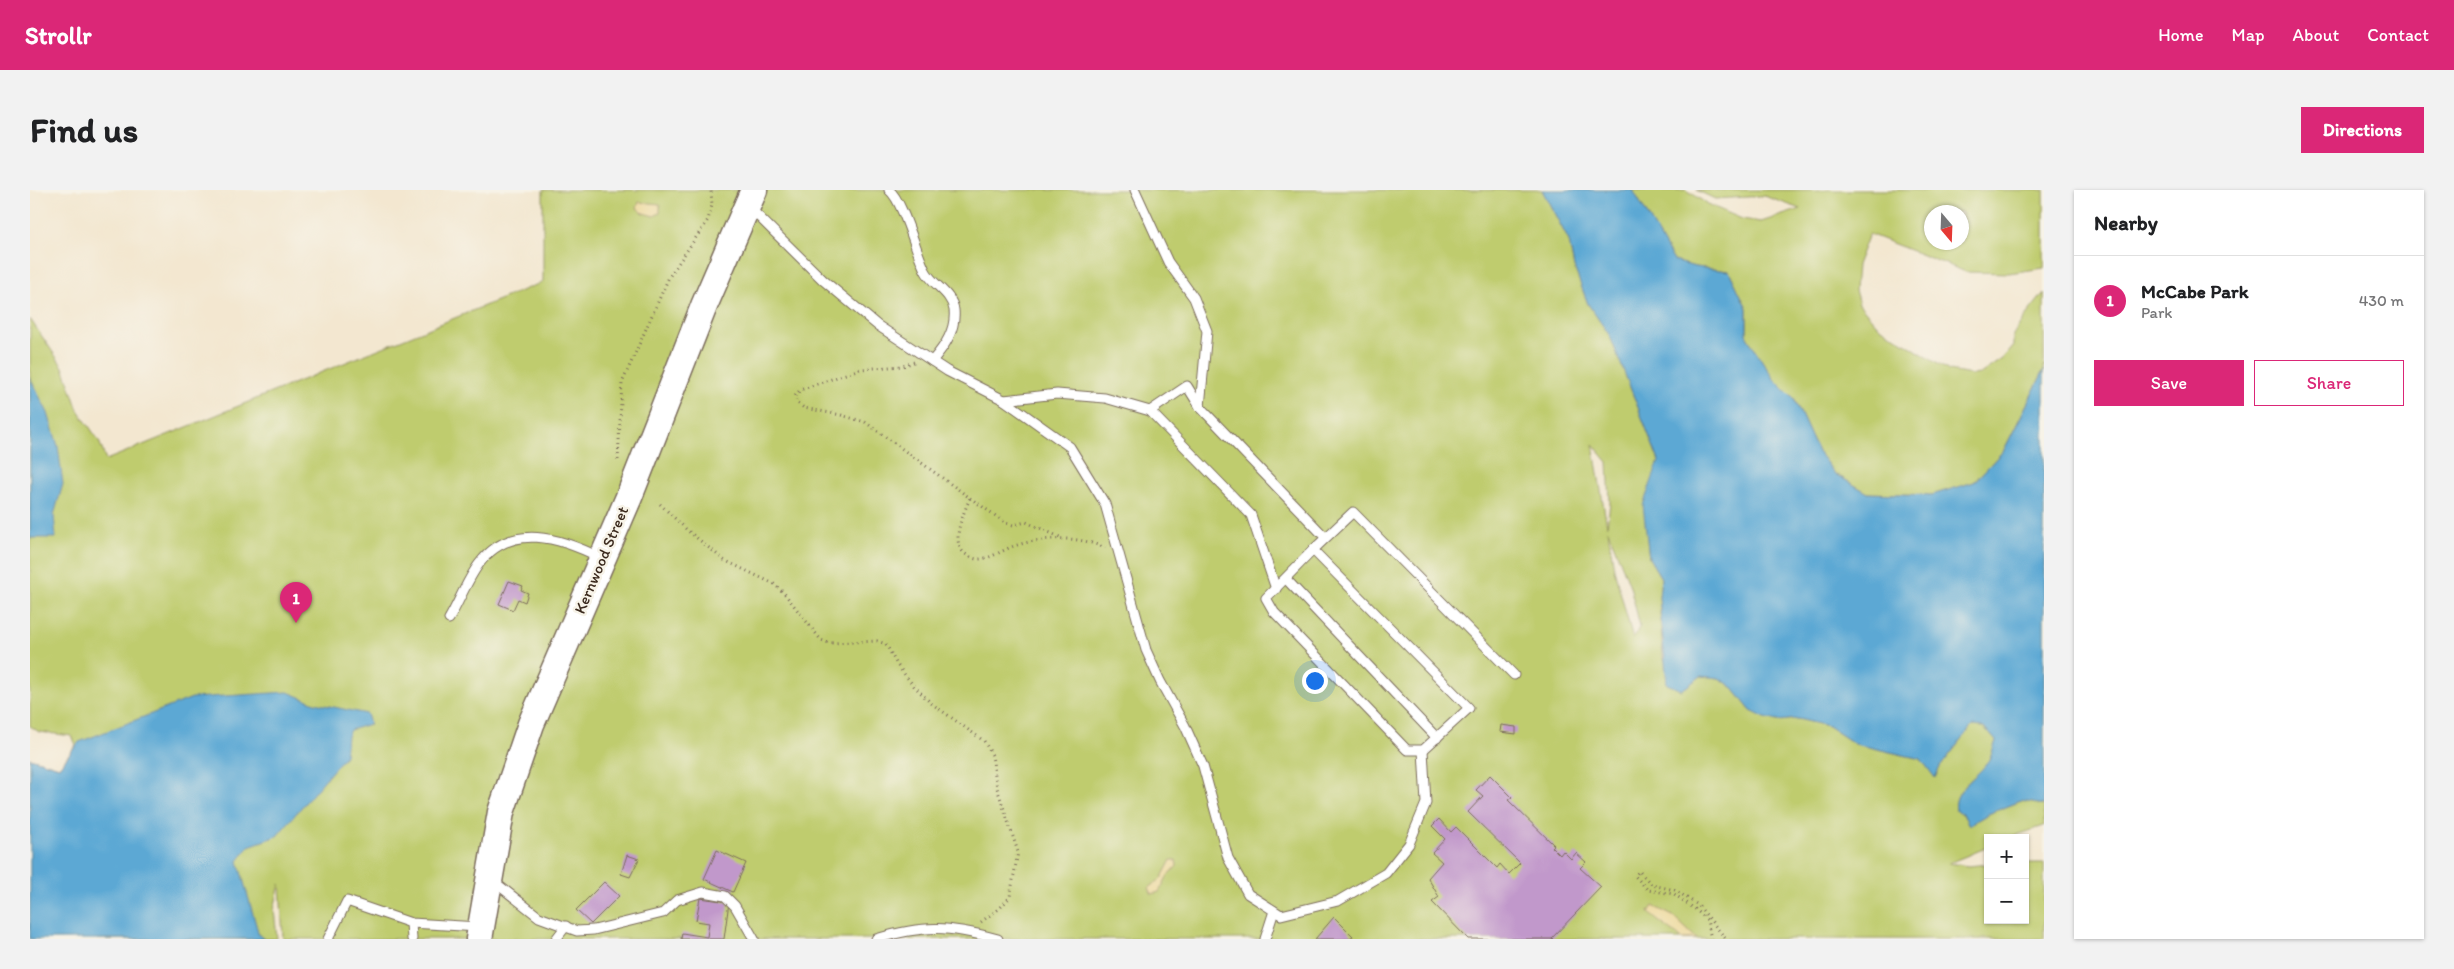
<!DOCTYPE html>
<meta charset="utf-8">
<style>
:root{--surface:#fff;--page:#f2f2f2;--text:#202124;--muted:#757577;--line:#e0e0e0;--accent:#db2777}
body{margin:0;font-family:Itim,sans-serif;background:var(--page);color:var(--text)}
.controls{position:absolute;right:15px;bottom:15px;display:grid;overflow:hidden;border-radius:0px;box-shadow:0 1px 4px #0004}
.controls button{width:45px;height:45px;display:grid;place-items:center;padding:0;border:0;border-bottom:1px solid var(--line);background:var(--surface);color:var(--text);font:25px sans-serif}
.compass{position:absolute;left:1894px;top:15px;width:45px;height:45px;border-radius:50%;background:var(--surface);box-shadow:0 1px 4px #0004;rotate:161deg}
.you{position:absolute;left:1284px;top:490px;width:18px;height:18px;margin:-12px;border:4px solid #fff;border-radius:50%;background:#1a73e8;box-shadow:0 0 0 8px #1a73e833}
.badge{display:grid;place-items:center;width:32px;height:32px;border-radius:50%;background:var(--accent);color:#fff;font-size:16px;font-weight:700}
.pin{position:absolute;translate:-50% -41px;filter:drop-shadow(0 1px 2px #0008)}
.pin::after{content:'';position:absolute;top:26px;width:18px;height:15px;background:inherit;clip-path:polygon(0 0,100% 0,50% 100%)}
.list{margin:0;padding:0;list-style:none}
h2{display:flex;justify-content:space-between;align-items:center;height:65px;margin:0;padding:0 20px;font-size:21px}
h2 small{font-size:16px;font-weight:400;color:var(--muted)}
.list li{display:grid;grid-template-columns:32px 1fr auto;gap:15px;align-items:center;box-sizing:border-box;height:90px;padding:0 20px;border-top:1px solid var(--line)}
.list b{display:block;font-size:19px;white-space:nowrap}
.list p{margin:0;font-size:16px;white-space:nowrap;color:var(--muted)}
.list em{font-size:16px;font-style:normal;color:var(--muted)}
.actions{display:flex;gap:10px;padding:15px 20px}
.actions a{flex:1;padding:11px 0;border:1px solid var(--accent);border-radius:0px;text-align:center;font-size:18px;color:var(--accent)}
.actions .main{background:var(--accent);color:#fff}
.map{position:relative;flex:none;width:2014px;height:749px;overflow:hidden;border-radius:0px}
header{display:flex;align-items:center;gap:30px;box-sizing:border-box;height:70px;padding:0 25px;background:var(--accent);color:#fff}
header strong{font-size:24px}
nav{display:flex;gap:28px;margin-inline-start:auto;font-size:18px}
.intro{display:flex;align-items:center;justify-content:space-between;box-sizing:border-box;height:120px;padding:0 30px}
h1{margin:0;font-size:35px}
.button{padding:12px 22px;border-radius:0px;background:var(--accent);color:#fff;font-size:18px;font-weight:700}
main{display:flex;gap:30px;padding:0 30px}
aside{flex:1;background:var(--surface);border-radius:0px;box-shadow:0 1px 4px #0004}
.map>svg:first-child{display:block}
.green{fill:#bfcc6e;stroke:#7d7b46;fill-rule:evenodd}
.sand{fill:#eeda9e;stroke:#94825e}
.water{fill:#5ba8d4;stroke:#4b6979}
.building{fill:#c198cb}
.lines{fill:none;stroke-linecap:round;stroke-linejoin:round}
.service-casing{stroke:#7b6c5c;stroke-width:11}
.secondary-casing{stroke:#7b6c5c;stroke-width:29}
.path{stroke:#7b6c5c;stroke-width:3;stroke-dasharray:1 4;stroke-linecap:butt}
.service{stroke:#fff;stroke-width:9}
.secondary{stroke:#fff;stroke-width:26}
.labels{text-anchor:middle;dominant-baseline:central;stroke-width:5;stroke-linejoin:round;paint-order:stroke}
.street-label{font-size:16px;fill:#3b2a1e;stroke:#f7f3e8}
</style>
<header>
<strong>Strollr</strong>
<nav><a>Home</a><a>Map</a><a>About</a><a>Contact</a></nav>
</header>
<div class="intro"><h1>Find us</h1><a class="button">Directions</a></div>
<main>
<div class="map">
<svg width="2014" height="749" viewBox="0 0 2014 749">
<rect width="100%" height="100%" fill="#f7f3e8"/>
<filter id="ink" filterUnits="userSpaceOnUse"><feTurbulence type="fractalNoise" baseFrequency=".02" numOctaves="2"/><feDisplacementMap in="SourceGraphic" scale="10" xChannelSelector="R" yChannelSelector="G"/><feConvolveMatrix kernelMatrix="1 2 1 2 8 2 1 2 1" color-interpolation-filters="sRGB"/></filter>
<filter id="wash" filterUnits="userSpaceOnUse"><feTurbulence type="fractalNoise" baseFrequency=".0096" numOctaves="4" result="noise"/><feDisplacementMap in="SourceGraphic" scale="20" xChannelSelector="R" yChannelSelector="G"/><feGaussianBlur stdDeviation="1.12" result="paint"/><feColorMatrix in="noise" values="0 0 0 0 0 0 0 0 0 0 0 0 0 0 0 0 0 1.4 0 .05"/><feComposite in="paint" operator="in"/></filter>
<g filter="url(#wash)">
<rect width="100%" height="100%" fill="#f3e7d0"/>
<!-- green -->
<g class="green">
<path d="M 513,0 L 1512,0 L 1539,51 L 1544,77 L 1558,114 L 1580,146 L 1629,271 L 1624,289 L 1617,348 L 1619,368 L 1631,388 L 1629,407 L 1633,468 L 1652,500 L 1671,486 L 1689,488 L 1701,496 L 1721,521 L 1748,531 L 1768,529 L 1798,536 L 1825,554 L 1891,569 L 1905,587 L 1910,577 L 1942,536 L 1954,537 L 1966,551 C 1964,558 1961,567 1957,573 C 1947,588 1922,599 1926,620 L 1934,626 L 1939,635 L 1958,624 L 1991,611 L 2014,615 L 2014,636 L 1978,648 L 1958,648 L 1958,657 L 1919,673 L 1938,676 L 1958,674 L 1958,730 L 1995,730 L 1995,673 L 2014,673 L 2014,749 L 253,749 L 250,694 L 244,719 L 247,749 L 68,749 L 0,568 L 29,577 L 46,555 L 42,546 L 9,542 L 0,536 L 0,129 L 33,177 L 48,220 L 69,251 L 76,270 L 513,92 ZM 1563,254 L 1578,272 L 1580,313 L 1577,336 ZM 1578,340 L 1600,396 L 1610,436 L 1603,449 L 1584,379 Z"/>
<path d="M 1603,0 L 1657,0 L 1677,14 L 1712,29 L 1731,32 L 1771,19 L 1734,6 L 1685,9 L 1666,0 L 2014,0 L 2014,78 L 1979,83 L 1936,82 L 1839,44 L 1827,75 L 1825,100 L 1829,114 L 1847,135 L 1919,181 L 1942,185 L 1950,184 L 1972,169 L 1983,156 L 1983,145 L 1993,129 L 2014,103 L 2014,180 L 1974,260 L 1944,292 L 1902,305 L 1838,303 L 1805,284 L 1788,262 L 1764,209 L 1743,188 L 1717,147 L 1717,118 L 1699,81 L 1665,77 L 1644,71 ZM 1902,22 L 1932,22 L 1932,52 L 1902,52 Z"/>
</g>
<!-- sand -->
<g class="sand">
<path d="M 609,12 L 630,14 L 630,23 L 624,26 L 613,23 L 607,18 Z"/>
<path d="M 1141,670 L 1146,670 L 1147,676 L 1137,687 L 1129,702 L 1122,704 L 1119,698 L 1131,689 Z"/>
<path d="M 1623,716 L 1643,726 L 1667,749 L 1652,749 C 1645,742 1622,728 1619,722 Z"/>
</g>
<!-- water -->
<g class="water">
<path d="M 1512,0 L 1603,0 L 1644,71 L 1665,77 L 1699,81 L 1717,118 L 1717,147 L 1743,188 L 1764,209 L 1788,262 L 1805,284 L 1838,303 L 1902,305 L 1944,292 L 1974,260 L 2014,180 L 2014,615 L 1991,611 L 1958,624 L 1939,635 L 1934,626 L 1926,620 C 1922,599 1947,588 1957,573 C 1961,567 1963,558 1966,551 L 1954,537 L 1942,536 L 1910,577 L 1905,588 L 1891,569 L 1825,554 L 1798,536 L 1768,529 L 1748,531 L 1735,528 L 1721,521 L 1701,496 L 1689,488 L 1671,486 L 1652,500 L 1637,494 L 1629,407 L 1631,388 L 1619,368 L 1613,315 L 1629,271 L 1580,146 L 1558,114 L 1544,77 L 1539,51 Z"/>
<path d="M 0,188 L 18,223 L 28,256 L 33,294 L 24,325 L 26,348 L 0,348 Z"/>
<path d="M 258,502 L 285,513 L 337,524 L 340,534 L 320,540 L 317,546 L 315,566 L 247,646 L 219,656 L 208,671 L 229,745 L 234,749 L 0,749 L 0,568 L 29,577 L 49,552 L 162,508 Z"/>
</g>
<g id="blocks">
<!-- building -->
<g class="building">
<path d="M 479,391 L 493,396 L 491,400 L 498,403 L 495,412 L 488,409 L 483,420 L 469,414 Z"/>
<path d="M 1471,535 L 1486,537 L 1486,544 L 1470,542 Z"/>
<path d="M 1460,585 L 1482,607 L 1478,610 L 1524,655 L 1522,657 L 1530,665 L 1533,661 L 1541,669 L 1546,663 L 1556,672 L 1550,678 L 1571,697 L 1522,748 L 1523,749 L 1438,749 L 1402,712 L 1409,707 L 1398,688 L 1412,672 L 1402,663 L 1415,649 L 1402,636 L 1409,629 L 1421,642 L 1426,637 L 1467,678 L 1470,674 L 1479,684 L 1490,673 L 1438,622 L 1453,606 L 1446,600 Z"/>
<path d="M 687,660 L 716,673 L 703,702 L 674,689 Z"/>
<path d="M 597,665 L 609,669 L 600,687 L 591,684 Z"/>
<path d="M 574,692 L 589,706 L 561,734 L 546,720 Z"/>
<path d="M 670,708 L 699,712 L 694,749 L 651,749 L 652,743 L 677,747 L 679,733 L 666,731 Z"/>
<path d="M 1304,727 L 1323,746 L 1321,749 L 1285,749 Z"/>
</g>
</g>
</g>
<g filter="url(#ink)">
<use href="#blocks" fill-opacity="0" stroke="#7b6c5c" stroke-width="1"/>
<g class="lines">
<defs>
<g id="service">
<path d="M 859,0 C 873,11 886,62 895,80 C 902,95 922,103 924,120 C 926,140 915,156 902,171"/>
<path d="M 1105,0 L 1138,72 L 1164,108 L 1177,141 L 1170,217"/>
<path d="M 719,17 L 793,90 L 847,135 L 917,181 L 974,210 L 1040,257 L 1075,314 L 1116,460 L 1130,491 L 1155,536 L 1173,576 L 1198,668 L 1218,704 L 1251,725 L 1308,711 L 1356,683 L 1379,654 L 1396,613 L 1393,560"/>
<path d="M 974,210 L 1027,204 L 1075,208 L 1120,221 L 1221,325 L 1246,399"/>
<path d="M 1120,221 L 1157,196 L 1170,217 L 1295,347"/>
<path d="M 1283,360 L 1439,518 L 1393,560 L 1377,560 L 1244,422 L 1236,408 Z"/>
<path d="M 1283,360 L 1323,322 L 1484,485"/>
<path d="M 1256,389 L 1407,548"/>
<path d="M 419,429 C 429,412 437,390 449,374 C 481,331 531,348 571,368"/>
<path d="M 462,690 L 509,727 L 547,741 L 564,740 L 633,723 L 647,710 L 673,702 L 695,706 L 705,716 L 724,749"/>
<path d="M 381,733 L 382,749"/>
<path d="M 298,749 L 317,711 L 381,733 L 449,737"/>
<path d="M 526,749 L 536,736"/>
<path d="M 846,749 C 896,734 918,736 968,749"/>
<path d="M 1235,749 L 1244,721"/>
</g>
<path id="secondary" d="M 449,749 L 471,622 L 501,534 L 599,307 L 674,116 L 724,0"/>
</defs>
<!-- service casing -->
<use href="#service" class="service-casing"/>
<!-- secondary casing -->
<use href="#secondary" class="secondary-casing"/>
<!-- path -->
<g class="path">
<path d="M 884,172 L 873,176 L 830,179 L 770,200 L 765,206 L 766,212 L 774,218 L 811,225 L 835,232 L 940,308 C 934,323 918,354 937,365 C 941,367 944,369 948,369 C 961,369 972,360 984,356 C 1013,347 1047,345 1075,358"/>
<path d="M 588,270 L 592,193 L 639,87 L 678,30 L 682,15 L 681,0"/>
<path d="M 940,308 L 976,333 L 983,335 L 996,332 L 1032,348"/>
<path d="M 630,314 L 657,340 L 694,370 L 744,394 L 754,403 L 791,450 L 799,453 L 847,451 L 856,454 L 867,475 L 884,496 L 901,513 L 954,551 L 962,565 L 967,598 L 988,662 L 980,707 L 970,718 L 951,732"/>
<path d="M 1681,749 L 1677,730 L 1665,719 L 1644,704 L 1618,700 L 1605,686 L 1609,681 L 1622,695 L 1645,700 L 1668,715 L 1696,749"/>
</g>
<!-- service -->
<use href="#service" class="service"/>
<!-- secondary -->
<use href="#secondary" class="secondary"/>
</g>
</g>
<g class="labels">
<!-- street labels -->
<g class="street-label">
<text transform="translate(571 370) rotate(-67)">Kernwood Street</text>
</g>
</g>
</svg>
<div class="controls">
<button>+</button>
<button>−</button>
</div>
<svg class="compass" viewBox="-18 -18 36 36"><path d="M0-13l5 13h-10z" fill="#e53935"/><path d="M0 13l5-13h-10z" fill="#757577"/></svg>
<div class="you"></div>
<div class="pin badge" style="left:266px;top:433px">1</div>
</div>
<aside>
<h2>Nearby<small></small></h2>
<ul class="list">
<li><span class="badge">1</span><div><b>McCabe Park</b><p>Park</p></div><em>430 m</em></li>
</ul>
<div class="actions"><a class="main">Save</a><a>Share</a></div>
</aside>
</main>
